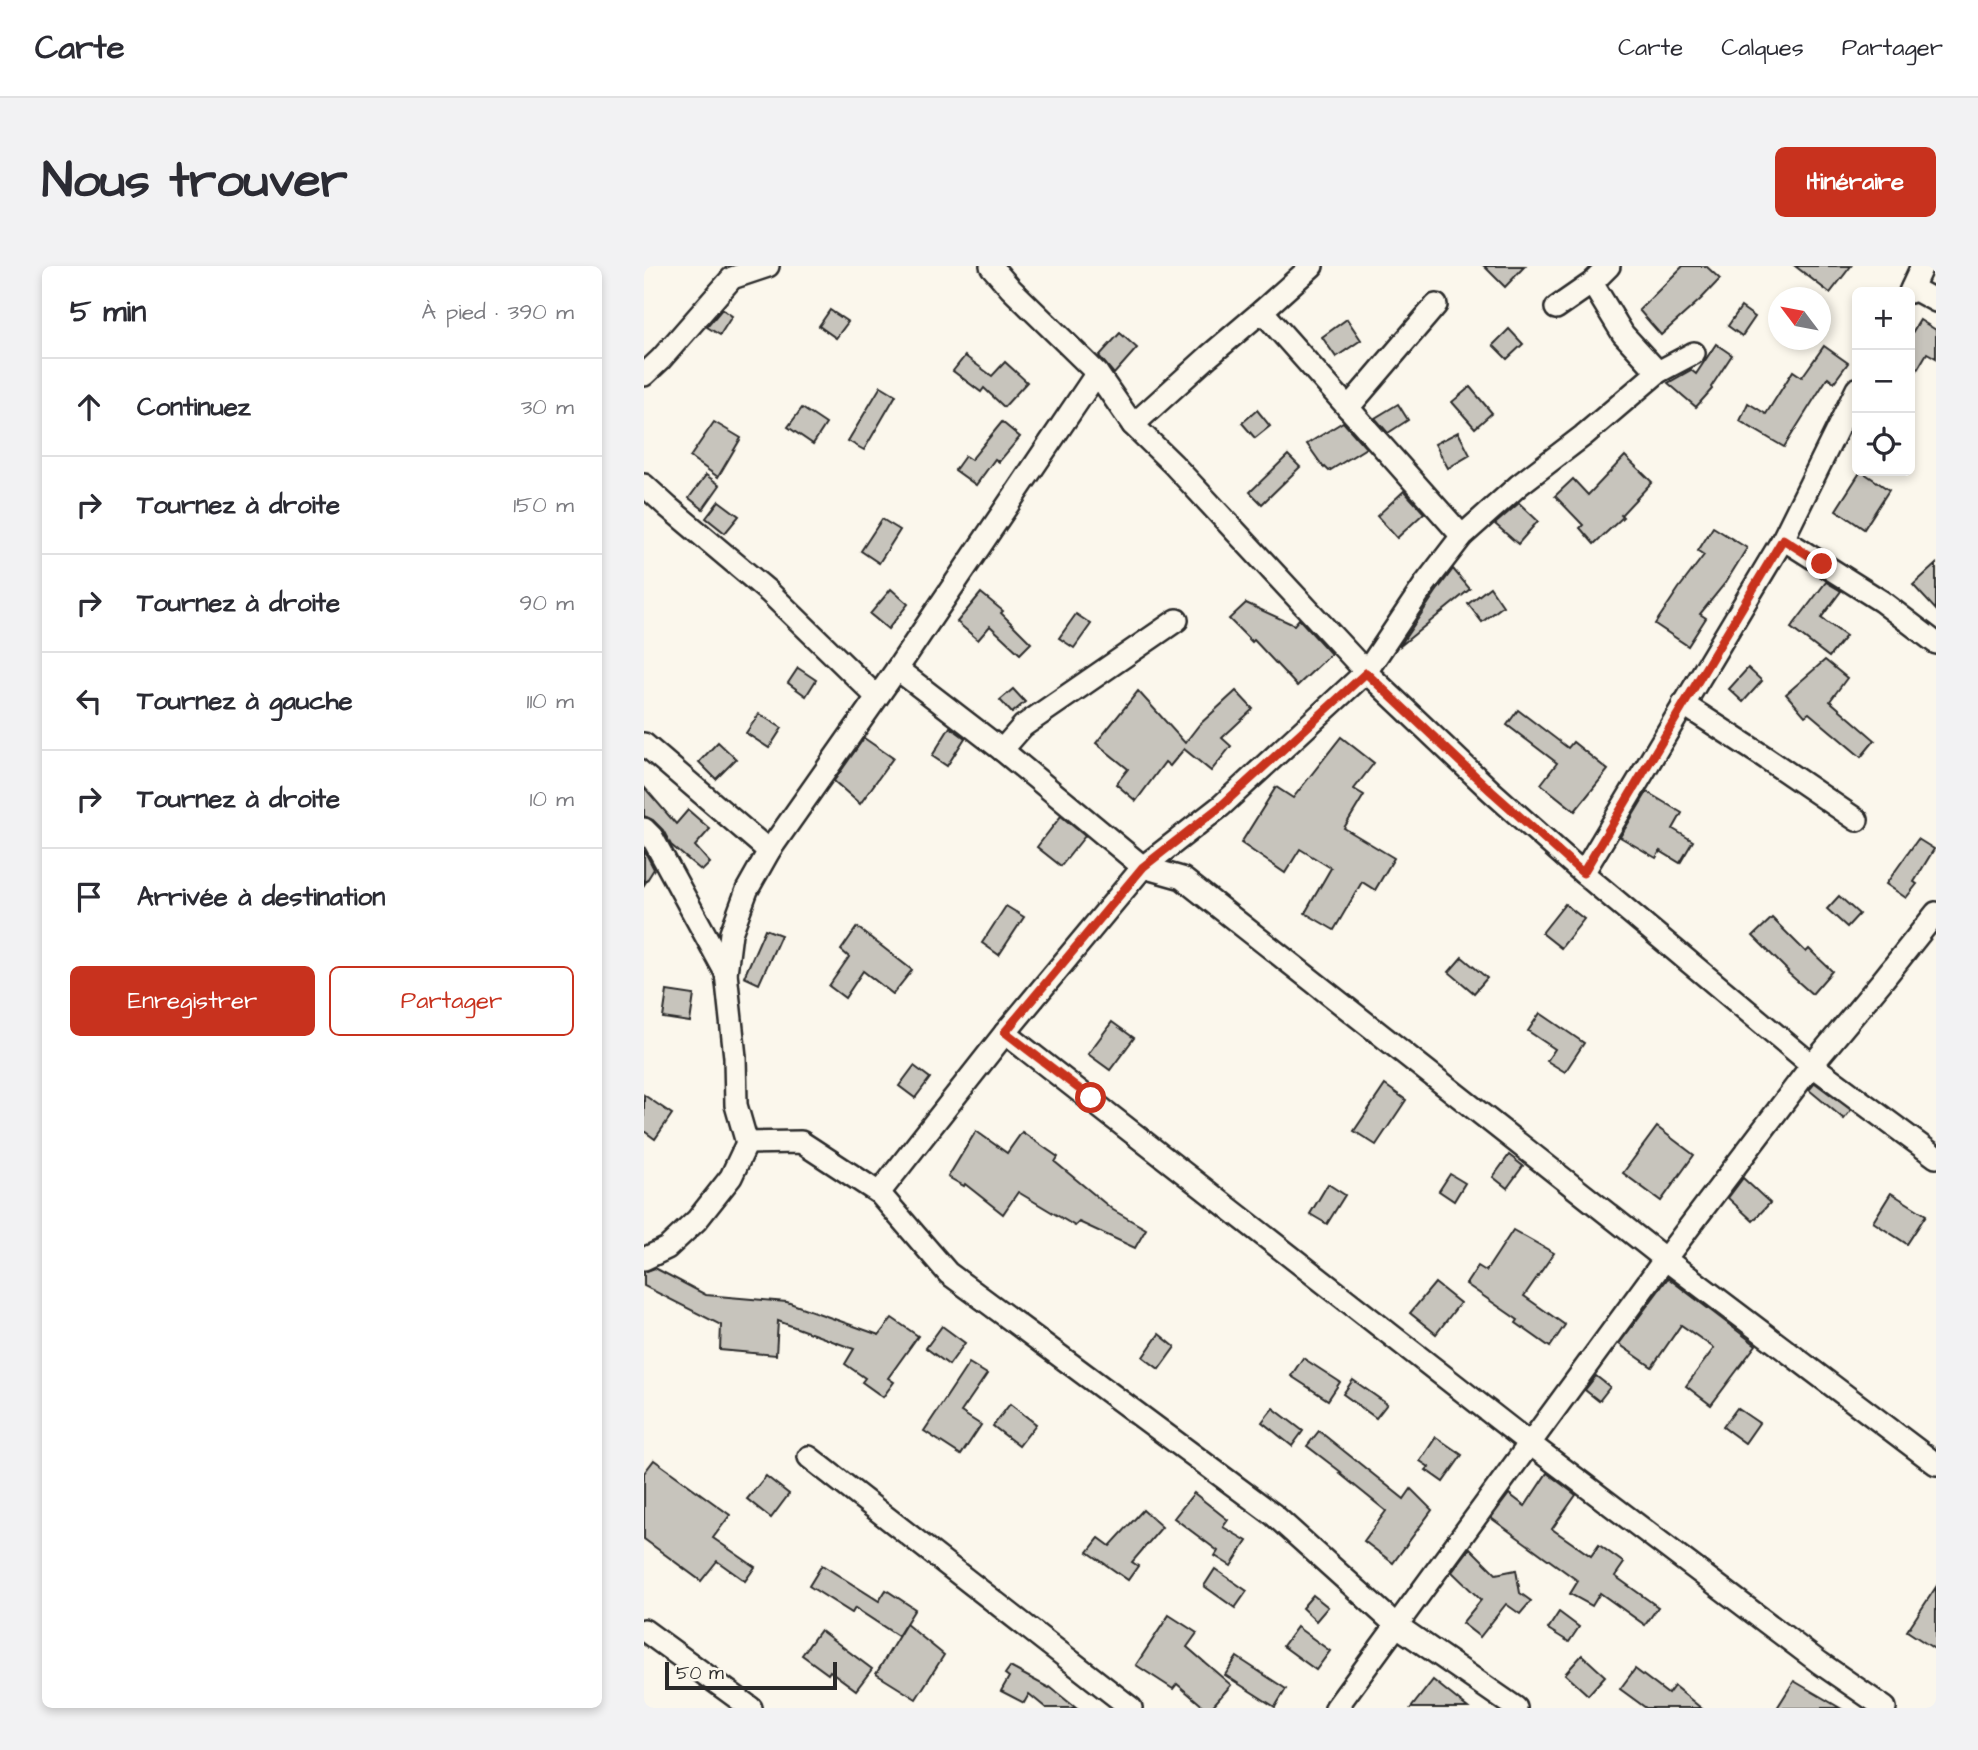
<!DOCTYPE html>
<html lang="fr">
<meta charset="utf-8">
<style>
:root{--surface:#fff;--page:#f2f2f3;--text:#2b2b33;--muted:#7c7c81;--line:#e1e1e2;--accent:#c8321e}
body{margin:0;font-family:"Architects Daughter",sans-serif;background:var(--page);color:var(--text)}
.controls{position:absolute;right:21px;top:21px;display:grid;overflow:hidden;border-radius:10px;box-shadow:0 4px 10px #0003}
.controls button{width:63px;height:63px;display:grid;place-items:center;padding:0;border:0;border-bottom:2px solid var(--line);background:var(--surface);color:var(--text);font:35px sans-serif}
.compass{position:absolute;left:1124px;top:21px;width:63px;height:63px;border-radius:50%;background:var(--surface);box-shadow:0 4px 10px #0003;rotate:302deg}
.scale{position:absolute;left:21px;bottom:18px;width:172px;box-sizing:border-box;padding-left:7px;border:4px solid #2b2b2b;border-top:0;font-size:19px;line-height:24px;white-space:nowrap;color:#2b2b2b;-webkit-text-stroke:5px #fbf7ec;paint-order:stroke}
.stop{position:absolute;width:21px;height:21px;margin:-16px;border:5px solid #c8321e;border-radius:50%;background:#fff}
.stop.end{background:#c8321e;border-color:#fff;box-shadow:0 2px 7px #0008}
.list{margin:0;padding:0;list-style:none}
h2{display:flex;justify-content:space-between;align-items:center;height:91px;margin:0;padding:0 28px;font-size:30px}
h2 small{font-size:23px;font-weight:400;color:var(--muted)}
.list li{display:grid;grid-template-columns:46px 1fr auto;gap:21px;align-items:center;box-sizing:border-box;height:98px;padding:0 28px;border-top:2px solid var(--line)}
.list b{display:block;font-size:26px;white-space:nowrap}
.list em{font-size:23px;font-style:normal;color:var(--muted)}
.actions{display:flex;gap:14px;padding:21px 28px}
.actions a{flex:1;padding:16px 0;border:2px solid var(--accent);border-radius:10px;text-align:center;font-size:24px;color:var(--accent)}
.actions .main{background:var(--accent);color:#fff}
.icon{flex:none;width:38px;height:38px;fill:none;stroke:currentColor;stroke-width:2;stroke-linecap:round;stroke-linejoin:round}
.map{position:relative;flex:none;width:1292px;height:1442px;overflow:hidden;border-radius:10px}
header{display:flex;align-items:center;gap:42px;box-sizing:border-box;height:98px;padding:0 35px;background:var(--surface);border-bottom:2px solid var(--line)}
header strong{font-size:33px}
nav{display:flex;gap:38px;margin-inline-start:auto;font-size:24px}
.intro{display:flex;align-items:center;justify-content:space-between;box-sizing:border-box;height:168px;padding:0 42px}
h1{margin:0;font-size:49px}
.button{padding:18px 32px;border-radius:10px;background:var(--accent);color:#fff;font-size:24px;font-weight:700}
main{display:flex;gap:42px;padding:0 42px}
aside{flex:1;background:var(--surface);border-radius:10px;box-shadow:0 4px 10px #0003}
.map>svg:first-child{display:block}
.building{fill:#c7c4bc;stroke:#2b2b2b;stroke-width:2}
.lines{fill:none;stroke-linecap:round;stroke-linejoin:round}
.minor-casing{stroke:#2b2b2b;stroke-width:26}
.minor{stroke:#fbf7ec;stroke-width:21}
.route{stroke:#c8321e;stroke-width:9}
</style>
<header>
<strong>Carte</strong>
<nav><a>Carte</a><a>Calques</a><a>Partager</a></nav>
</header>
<div class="intro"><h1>Nous trouver</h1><a class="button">Itinéraire</a></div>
<main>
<aside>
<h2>5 min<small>À pied · 390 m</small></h2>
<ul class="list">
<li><svg class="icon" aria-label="ahead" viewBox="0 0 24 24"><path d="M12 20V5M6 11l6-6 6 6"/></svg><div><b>Continuez</b></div><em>30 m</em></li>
<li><svg class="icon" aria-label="right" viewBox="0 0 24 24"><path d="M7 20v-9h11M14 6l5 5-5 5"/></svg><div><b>Tournez à droite</b></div><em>150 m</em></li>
<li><svg class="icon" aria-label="right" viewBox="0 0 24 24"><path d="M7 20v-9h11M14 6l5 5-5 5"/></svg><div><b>Tournez à droite</b></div><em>90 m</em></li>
<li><svg class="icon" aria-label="left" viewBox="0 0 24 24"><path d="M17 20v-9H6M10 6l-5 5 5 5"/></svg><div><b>Tournez à gauche</b></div><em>110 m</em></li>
<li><svg class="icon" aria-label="right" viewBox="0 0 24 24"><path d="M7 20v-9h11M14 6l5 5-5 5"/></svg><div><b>Tournez à droite</b></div><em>10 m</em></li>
<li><svg class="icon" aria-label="arrive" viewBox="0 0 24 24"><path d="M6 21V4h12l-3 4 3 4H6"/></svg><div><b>Arrivée à destination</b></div></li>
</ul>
<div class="actions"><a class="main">Enregistrer</a><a>Partager</a></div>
</aside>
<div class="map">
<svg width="1292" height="1442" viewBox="0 0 1292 1442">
<rect width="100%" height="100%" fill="#fbf7ec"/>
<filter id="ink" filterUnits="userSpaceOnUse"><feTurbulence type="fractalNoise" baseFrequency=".0143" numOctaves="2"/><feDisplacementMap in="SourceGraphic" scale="14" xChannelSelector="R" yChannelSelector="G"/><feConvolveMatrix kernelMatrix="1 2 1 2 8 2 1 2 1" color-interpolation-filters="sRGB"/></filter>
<g filter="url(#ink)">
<!-- building -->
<g class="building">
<path d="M 840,0 L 881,0 L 861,21 Z"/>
<path d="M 1039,0 L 1062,0 L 1076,13 L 1057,33 L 1017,69 L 995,44 Z"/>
<path d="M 1151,0 L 1207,0 L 1186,27 Z"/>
<path d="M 1097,41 L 1111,51 L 1098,70 L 1084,60 Z"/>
<path d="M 78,43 L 88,50 L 76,69 L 63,61 Z"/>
<path d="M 186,44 L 204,56 L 192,72 L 175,60 Z"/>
<path d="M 703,53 L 717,74 L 692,91 L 678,71 Z"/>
<path d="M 1276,54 L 1292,64 L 1292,92 L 1283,87 L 1266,116 L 1266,70 Z"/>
<path d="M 865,63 L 879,78 L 863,93 L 849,79 Z"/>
<path d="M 476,67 L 493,82 L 470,108 L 455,90 Z"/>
<path d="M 1072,78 L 1088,89 L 1067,121 L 1068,123 L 1052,141 L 1024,117 L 1047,104 L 1052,108 Z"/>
<path d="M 1180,80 L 1204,97 L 1190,116 L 1184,111 L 1140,181 L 1096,155 L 1104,137 L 1122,148 L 1149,105 L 1158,111 Z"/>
<path d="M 321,90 L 348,110 L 361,96 L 383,116 L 360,141 L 340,122 L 337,126 L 309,105 Z"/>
<path d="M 237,120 L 252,129 L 220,184 L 204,175 Z"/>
<path d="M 826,121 L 848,147 L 831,162 L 808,136 Z"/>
<path d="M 754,138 L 764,154 L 744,167 L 731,152 Z"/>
<path d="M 158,142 L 182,158 L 169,178 L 144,161 Z"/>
<path d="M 613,144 L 626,160 L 611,172 L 598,157 Z"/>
<path d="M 70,156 L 97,172 L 74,211 L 46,191 Z"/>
<path d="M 358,156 L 376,171 L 355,196 L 351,193 L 332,219 L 311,204 L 321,190 L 327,194 Z"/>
<path d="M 699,156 L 722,182 L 685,205 L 681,201 L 680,202 L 663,178 Z"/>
<path d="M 814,166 L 826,189 L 804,202 L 791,178 Z"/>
<path d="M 644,189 L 656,201 L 618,238 L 606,226 Z"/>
<path d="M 981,190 L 1008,216 L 977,249 L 979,251 L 950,278 L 936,262 L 939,259 L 911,230 L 929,213 L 944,229 Z"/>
<path d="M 1217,205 L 1245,224 L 1220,263 L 1192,244 Z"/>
<path d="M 62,209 L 76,219 L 59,243 L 45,232 Z"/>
<path d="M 760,225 L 780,247 L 753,272 L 733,250 Z"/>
<path d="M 75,235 L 95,250 L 81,267 L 62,252 Z"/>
<path d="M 875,237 L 894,255 L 874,278 L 851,258 Z"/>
<path d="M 238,253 L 256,264 L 235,297 L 217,285 Z"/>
<path d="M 1069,261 L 1103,282 L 1082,316 L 1056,348 L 1062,352 L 1044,380 L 1011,358 L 1035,322 L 1060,289 L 1054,285 Z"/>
<path d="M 1292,298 L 1292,344 L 1269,319 Z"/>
<path d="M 809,303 L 826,323 L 755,381 L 792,326 Z"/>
<path d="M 1182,316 L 1197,325 L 1177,352 L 1202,370 L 1185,391 L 1147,362 Z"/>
<path d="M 846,321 L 859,340 L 838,356 L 824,338 Z"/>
<path d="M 247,323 L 264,338 L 244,363 L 226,348 Z"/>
<path d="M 337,327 L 359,345 L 357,347 L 387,377 L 376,388 L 346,360 L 334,374 L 313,356 Z"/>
<path d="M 602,337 L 650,359 L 655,353 L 687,388 L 653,420 L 610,374 L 608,376 L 585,353 Z"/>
<path d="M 432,348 L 447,358 L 430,382 L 415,372 Z"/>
<path d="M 1181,394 L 1203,412 L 1186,435 L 1231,474 L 1217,491 L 1165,447 L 1161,450 L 1142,428 Z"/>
<path d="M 154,402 L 172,414 L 162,430 L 144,417 Z"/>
<path d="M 1104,402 L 1118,415 L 1099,436 L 1085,423 Z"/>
<path d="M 369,423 L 381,436 L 368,447 L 356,434 Z"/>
<path d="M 494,425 L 541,477 L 555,459 L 592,425 L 609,443 L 578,472 L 587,480 L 567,505 L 540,483 L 526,500 L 521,496 L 492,535 L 472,518 L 484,503 L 452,477 Z"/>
<path d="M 874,444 L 924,482 L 929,476 L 964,504 L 931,545 L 897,518 L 913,497 L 863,459 Z"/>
<path d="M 115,448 L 138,462 L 125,482 L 102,467 Z"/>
<path d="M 306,461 L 321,472 L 303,500 L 288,490 Z"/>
<path d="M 697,471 L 730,497 L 710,523 L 720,529 L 700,562 L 750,592 L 731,624 L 718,616 L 690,664 L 661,647 L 687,602 L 656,583 L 641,607 L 597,577 L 632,521 L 649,532 Z"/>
<path d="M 220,472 L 249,492 L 216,538 L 190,515 Z"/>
<path d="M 74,476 L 92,493 L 72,513 L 55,496 Z"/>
<path d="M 0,521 L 32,558 L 44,544 L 66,563 L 51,580 L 66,597 L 58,605 L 27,579 L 19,564 L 9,554 L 0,550 Z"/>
<path d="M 1003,526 L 1038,547 L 1029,563 L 1049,575 L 1036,597 L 1016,585 L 1012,592 L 976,571 Z"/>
<path d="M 417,550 L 441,570 L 417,600 L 393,581 Z"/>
<path d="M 1274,573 L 1290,583 L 1270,616 L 1273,618 L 1262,632 L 1242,618 Z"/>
<path d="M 0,584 L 10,603 L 0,619 Z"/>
<path d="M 1195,630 L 1215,648 L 1203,661 L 1183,643 Z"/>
<path d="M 921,638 L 940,653 L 917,682 L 898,667 Z"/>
<path d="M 362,640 L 380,651 L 355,689 L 338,677 Z"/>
<path d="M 1128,652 L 1162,686 L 1165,683 L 1188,705 L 1168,728 L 1143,706 L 1144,705 L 1109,670 Z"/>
<path d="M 213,661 L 268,704 L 249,728 L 219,705 L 201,732 L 185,720 L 205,691 L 197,684 Z"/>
<path d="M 121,663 L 137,669 L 115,718 L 100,711 Z"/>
<path d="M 818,691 L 843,712 L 830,727 L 805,706 Z"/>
<path d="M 23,725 L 50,729 L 46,756 L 19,752 Z"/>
<path d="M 896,747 L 940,777 L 921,806 L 903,795 L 911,783 L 884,765 Z"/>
<path d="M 468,756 L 490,772 L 466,804 L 444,788 Z"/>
<path d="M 270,800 L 286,812 L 271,832 L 255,820 Z"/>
<path d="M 1171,817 L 1207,844 L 1200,853 L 1165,824 Z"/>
<path d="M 741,819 L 762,834 L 732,879 L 710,865 Z"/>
<path d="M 0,829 L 28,848 L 11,873 L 0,865 Z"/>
<path d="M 1013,861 L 1050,889 L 1017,935 L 979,907 Z"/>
<path d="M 332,865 L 363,887 L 378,866 L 414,891 L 411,896 L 469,944 L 502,963 L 491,982 L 435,956 L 431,960 L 374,926 L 359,948 L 321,918 L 320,920 L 304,911 Z"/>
<path d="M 865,889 L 879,900 L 863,922 L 849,911 Z"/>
<path d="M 806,908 L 821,917 L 810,935 L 795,925 Z"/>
<path d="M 1099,912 L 1126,937 L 1109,955 L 1084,932 Z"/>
<path d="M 684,918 L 701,929 L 683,958 L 666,948 Z"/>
<path d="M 1247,927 L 1282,949 L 1263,978 L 1229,956 Z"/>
<path d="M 869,964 L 910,987 L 880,1030 L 921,1059 L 906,1081 L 872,1057 L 874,1054 L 822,1018 L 834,1000 L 842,1005 Z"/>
<path d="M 11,1002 L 62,1029 L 143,1036 L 235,1069 L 248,1052 L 274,1070 L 244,1112 L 250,1116 L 239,1131 L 218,1116 L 221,1112 L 201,1098 L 210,1083 L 134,1055 L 132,1089 L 76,1084 L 77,1059 L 0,1020 L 0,1006 Z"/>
<path d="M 1024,1012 L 1112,1079 L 1067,1139 L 1042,1120 L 1070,1082 L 1037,1059 L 1008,1101 L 975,1078 Z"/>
<path d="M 791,1017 L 816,1037 L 792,1068 L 766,1047 Z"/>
<path d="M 298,1060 L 321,1077 L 305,1099 L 282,1082 Z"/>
<path d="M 515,1068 L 531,1081 L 515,1103 L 499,1091 Z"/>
<path d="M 659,1092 L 696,1116 L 684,1134 L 647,1110 Z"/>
<path d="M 325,1097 L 343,1108 L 317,1146 L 337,1159 L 317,1189 L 280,1165 Z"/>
<path d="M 952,1110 L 966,1121 L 955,1135 L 941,1124 Z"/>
<path d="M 709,1114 L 743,1138 L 732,1152 L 699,1128 Z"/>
<path d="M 366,1138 L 392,1158 L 375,1180 L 349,1160 Z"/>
<path d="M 629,1142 L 659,1165 L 648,1180 L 618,1156 Z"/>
<path d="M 1093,1142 L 1115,1157 L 1101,1177 L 1079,1161 Z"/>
<path d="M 675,1165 L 760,1233 L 767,1223 L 788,1244 L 749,1297 L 720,1275 L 742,1245 L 695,1207 L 697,1206 L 663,1180 Z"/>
<path d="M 792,1171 L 818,1189 L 799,1216 L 782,1204 L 785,1201 L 776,1195 Z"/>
<path d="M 10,1194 L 86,1249 L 69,1272 L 111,1301 L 101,1315 L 73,1295 L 57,1315 L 0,1273 L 0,1207 Z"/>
<path d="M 903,1207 L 932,1229 L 908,1263 L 947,1290 L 955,1279 L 980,1297 L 971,1310 L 1014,1341 L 1001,1359 L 956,1327 L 948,1340 L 926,1328 L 934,1315 L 847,1252 L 865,1228 L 881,1240 Z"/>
<path d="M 122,1210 L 145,1228 L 127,1252 L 103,1233 Z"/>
<path d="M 550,1227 L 584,1254 L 579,1261 L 603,1275 L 587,1300 L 571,1290 L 574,1285 L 530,1252 Z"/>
<path d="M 499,1244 L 518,1261 L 488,1296 L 494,1300 L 484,1314 L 444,1286 L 455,1272 L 466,1280 Z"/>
<path d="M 826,1282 L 852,1308 L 872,1304 L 876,1327 L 887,1335 L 876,1348 L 862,1338 L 836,1371 L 818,1357 L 837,1334 L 808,1306 Z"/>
<path d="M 178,1299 L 235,1335 L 242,1324 L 271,1343 L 254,1370 L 211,1342 L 208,1347 L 165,1320 Z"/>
<path d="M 571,1303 L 603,1325 L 591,1342 L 560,1320 Z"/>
<path d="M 1292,1321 L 1292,1384 L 1263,1365 Z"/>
<path d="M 669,1329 L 684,1341 L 672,1355 L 658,1342 Z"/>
<path d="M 915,1346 L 935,1361 L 925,1376 L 904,1363 Z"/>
<path d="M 525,1349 L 553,1367 L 543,1381 L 587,1419 L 567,1442 L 561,1442 L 533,1418 L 529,1423 L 492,1399 Z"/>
<path d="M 262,1358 L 300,1389 L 272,1433 L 232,1408 Z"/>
<path d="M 653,1361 L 686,1385 L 672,1404 L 639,1380 Z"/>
<path d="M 176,1364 L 228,1403 L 212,1424 L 186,1405 L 184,1408 L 158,1389 Z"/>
<path d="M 938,1389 L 961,1410 L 944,1429 L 921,1408 Z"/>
<path d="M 593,1391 L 642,1423 L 631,1441 L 581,1409 Z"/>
<path d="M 366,1401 L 405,1422 L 406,1421 L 432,1442 L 402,1442 L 385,1428 L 380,1437 L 357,1425 L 365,1411 L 361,1408 Z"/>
<path d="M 991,1403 L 1024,1428 L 1030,1420 L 1057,1442 L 1002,1442 L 976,1423 Z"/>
<path d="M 789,1414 L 824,1442 L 767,1442 Z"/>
<path d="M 1150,1415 L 1196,1442 L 1133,1442 Z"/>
</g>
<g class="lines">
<defs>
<g id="minor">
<path d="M 347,0 L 367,23 L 453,107 L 489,159 L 529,198 L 722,406 L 847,525 L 939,607 L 1168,799 L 1292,891"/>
<path d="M 948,17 L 979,68 L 1014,106"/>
<path d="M 1268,22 L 1292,35"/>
<path d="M 1266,26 L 1278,0"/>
<path d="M 912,42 L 948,17 L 965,0"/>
<path d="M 618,45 L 818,270"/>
<path d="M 0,109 L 17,93 L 88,12 L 124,0"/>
<path d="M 704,142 L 792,39"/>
<path d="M 489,159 L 565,90 L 618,45 L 668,0"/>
<path d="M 0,219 L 24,241 L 125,326 L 233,431"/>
<path d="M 1139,273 L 1237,335 L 1292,377"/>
<path d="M 253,403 L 358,484 L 499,601 L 538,612 L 1021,993 L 1292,1198"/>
<path d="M 1039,438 L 1119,490 L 1213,554"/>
<path d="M 0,478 L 125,585"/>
<path d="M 358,484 L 379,460 L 533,354"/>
<path d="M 0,563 L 8,571 L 82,707"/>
<path d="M 939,607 L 1139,273 L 1213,123"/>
<path d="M 361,767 L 885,1177 L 1176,1397 L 1241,1442"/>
<path d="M 103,877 L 157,876 L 235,927 L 304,1007 L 630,1249 L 752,1359 L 872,1442"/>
<path d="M 235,927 L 361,767 L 499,601 L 577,540 L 722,406 L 781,318 L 818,270 L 875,219 L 939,170 L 1014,106 L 1050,87"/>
<path d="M 0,993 L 23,982 L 53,954 L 87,911 L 103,877 L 92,839 L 91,791 L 82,707 L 87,667 L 103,624 L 125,585 L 253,403 L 453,107"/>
<path d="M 165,1191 L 487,1442"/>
<path d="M 0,1364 L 107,1442"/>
<path d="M 692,1442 L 1021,993 L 1168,799 L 1238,715 L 1292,647"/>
</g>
</defs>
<!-- minor casing -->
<use href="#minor" class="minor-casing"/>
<!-- minor -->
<use href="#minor" class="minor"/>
</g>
</g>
<g class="lines" filter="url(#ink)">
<!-- route -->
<path class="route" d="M 447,832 L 361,766 L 499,601 L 577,540 L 722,407 L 847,525 L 939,607 L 1139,273 L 1178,298"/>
</g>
</svg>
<div class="controls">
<button>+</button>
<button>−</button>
<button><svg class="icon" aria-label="locate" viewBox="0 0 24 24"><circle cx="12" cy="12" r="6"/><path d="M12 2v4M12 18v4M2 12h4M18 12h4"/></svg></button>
</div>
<svg class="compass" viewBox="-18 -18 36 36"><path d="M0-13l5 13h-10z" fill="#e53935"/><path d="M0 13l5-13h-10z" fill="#7c7c81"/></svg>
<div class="scale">50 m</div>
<div class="stop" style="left:447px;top:832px"></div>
<div class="stop end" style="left:1178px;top:298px"></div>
</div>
</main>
